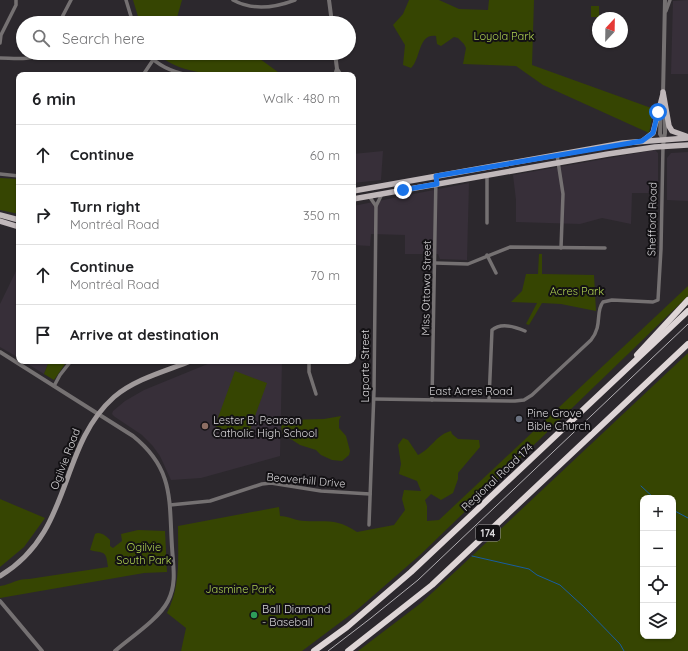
<!DOCTYPE html>
<meta charset="utf-8">
<style>
:root{--surface:#fff;--page:#f6f6f6;--text:#202124;--muted:#757577;--line:#e0e0e0}
body{margin:0;font-family:Quicksand,sans-serif;background:var(--page);color:var(--text)}
.controls{position:absolute;right:12px;bottom:12px;display:grid;overflow:hidden;border-radius:8px;box-shadow:0 1px 3px #0004}
.controls button{width:36px;height:36px;display:grid;place-items:center;padding:0;border:0;border-bottom:1px solid var(--line);background:var(--surface);color:var(--text);font:20px sans-serif}
.compass{position:absolute;left:592px;top:12px;width:36px;height:36px;border-radius:50%;background:var(--surface);box-shadow:0 1px 3px #0004;rotate:22deg}
.stop{position:absolute;width:12px;height:12px;margin:-9px;border:3px solid #1a73e8;border-radius:50%;background:#fff}
.stop.end{background:#1a73e8;border-color:#fff;box-shadow:0 1px 4px #0008}
.list{margin:0;padding:0;list-style:none}
h2{display:flex;justify-content:space-between;align-items:center;height:52px;margin:0;padding:0 16px;font-size:17px}
h2 small{font-size:13px;font-weight:400;color:var(--muted)}
.list li{display:grid;grid-template-columns:26px 1fr auto;gap:12px;align-items:center;box-sizing:border-box;height:60px;padding:0 16px;border-top:1px solid var(--line)}
.list b{display:block;font-size:15px;white-space:nowrap}
.list p{margin:0;font-size:13px;white-space:nowrap;color:var(--muted)}
.list em{font-size:13px;font-style:normal;color:var(--muted)}
.icon{flex:none;width:22px;height:22px;fill:none;stroke:currentColor;stroke-width:2;stroke-linecap:round;stroke-linejoin:round}
.map{position:relative;flex:none;width:688px;height:651px;overflow:hidden}
.search{position:absolute;background:var(--surface);box-shadow:0 1px 3px #0004;left:16px;top:16px;width:340px;height:44px;display:flex;align-items:center;gap:10px;box-sizing:border-box;padding:0 14px;border-radius:22px;color:var(--muted);font-size:15px}
.panel{position:absolute;background:var(--surface);box-shadow:0 1px 3px #0004;left:16px;top:72px;width:340px;height:292px;border-radius:8px}
.map>svg:first-child{display:block}
.built{fill:#372f39}
.green{fill:#364502;fill-rule:evenodd}
.lines{fill:none;stroke-linecap:round;stroke-linejoin:round}
.stream{stroke:#185da2;stroke-width:1}
.minor{stroke:#757172;stroke-width:3.5}
.tertiary{stroke:#757172;stroke-width:4}
.secondary{stroke:#9f999a;stroke-width:5}
.primary{stroke:#c0b8ba;stroke-width:5.5}
.motorway{stroke:#ded5d6;stroke-width:6}
.tram{stroke:#b1aeb2;stroke-width:1}
.route{stroke:#1a73e8;stroke-width:5}
.worship-dot{fill:#6b7280;stroke:#131114;stroke-width:1.5}
.education-dot{fill:#8d6e63;stroke:#131114;stroke-width:1.5}
.leisure-dot{fill:#2e9e5b;stroke:#131114;stroke-width:1.5}
.labels{text-anchor:middle;dominant-baseline:central;stroke-width:4;stroke-linejoin:round;paint-order:stroke}
.shield{fill:#131114;stroke:#9e9c9f;stroke-width:1}
.shield-label{font-size:10px;font-weight:bold;fill:#d9d7da}
.park-label{font-size:11px;fill:#aed051;stroke:#131114}
.street-label{font-size:11px;fill:#d9d7da;stroke:#131114}
.poi-label{font-size:11px;fill:#d9d7da;stroke:#131114;text-anchor:start}
</style>
<div class="map">
<svg width="688" height="651" viewBox="0 0 688 651">
<rect width="100%" height="100%" fill="#2c282d"/>
<!-- built -->
<g class="built">
<path d="M 688,0 L 688,74 L 671,74 L 673,1 Z"/>
<path d="M 655,150 L 658,153 L 658,193 L 632,193 L 631,224 L 602,218 L 580,224 L 516,222 L 516,200 L 513,175 Z"/>
<path d="M 383,151 L 381,180 L 353,183 L 353,154 Z"/>
<path d="M 688,152 L 688,201 L 667,200 L 667,158 L 671,153 Z"/>
<path d="M 469,183 L 467,260 L 440,259 L 438,254 L 405,254 L 405,235 L 371,234 L 370,246 L 353,245 L 353,206 Z"/>
<path d="M 19,265 L 19,358 L 0,347 L 0,304 Z"/>
<path d="M 23,361 L 49,361 L 44,374 Z"/>
<path d="M 215,361 L 282,361 L 280,456 L 201,478 L 171,480 L 160,456 L 152,445 L 142,435 L 115,417 L 112,414 L 113,411 L 125,401 L 144,390 Z"/>
</g>
<!-- green -->
<g class="green">
<path d="M 133,0 L 182,0 L 176,21 L 178,23 L 140,23 Z"/>
<path d="M 409,0 L 439,0 L 459,9 L 488,10 L 489,0 L 534,0 L 532,65 L 654,109 L 649,133 L 543,85 L 516,66 L 463,64 L 466,48 L 464,44 L 458,38 L 454,37 L 441,46 L 437,44 L 436,36 C 418,33 421,59 411,68 L 403,65 L 405,45 L 393,25 L 403,14 Z"/>
<rect x="591" y="6" width="8" height="11"/>
<path d="M 156,53 L 247,53 L 256,56 L 282,75 C 244,75 186,81 156,53 Z"/>
<path d="M 0,178 L 19,179 L 19,214 L 0,210 Z"/>
<path d="M 539,254 L 542,254 L 542,274 L 594,275 L 596,311 L 561,304 L 542,303 L 529,325 L 526,324 L 537,303 L 511,302 L 522,291 L 526,274 L 538,274 Z"/>
<path d="M 688,286 L 688,296 L 420,555 L 358,609 L 302,651 L 181,651 L 186,628 L 167,613 C 181,586 178,557 178,526 L 279,507 L 280,516 C 288,516 296,521 305,521 C 327,522 337,518 357,532 L 394,525 L 405,510 L 402,499 L 404,490 L 421,491 L 417,481 L 399,474 L 401,464 L 398,445 L 403,438 L 408,440 L 418,455 C 431,449 437,434 451,431 L 452,434 L 458,439 L 479,440 L 480,447 L 458,473 L 458,479 L 453,493 L 441,500 L 431,494 L 425,500 L 427,506 L 427,521 L 439,520 Z"/>
<path d="M 688,353 L 688,651 L 358,651 L 421,603 L 457,570 ZM 643,498 L 673,498 L 673,636 L 643,636 Z"/>
<path d="M 49,361 L 67,361 L 54,380 L 44,374 Z"/>
<path d="M 235,371 L 267,383 L 247,438 L 215,426 Z"/>
<path d="M 341,416 L 339,420 L 339,428 L 346,436 L 350,451 L 349,455 L 342,461 L 332,460 L 321,455 L 316,450 L 300,445 L 283,434 L 281,427 L 286,420 L 324,419 Z"/>
<path d="M 0,499 L 45,518 L 24,547 L 0,567 Z"/>
<path d="M 138,530 L 165,531 L 167,572 L 144,573 L 0,598 L 0,586 C 13,584 15,579 29,579 L 108,567 C 106,549 104,554 90,550 L 95,534 C 100,531 106,536 110,540 L 110,546 L 113,548 L 122,541 L 121,534 Z"/>
</g>
<g class="lines">
<!-- stream -->
<g class="stream">
<path d="M 641,486 L 654,498"/>
<path d="M 673,510 L 688,518"/>
<path d="M 472,556 L 529,569 L 537,575 L 560,585 L 584,607 L 620,644 L 624,651"/>
</g>
<!-- minor -->
<g class="minor">
<path d="M 126,0 L 133,23"/>
<path d="M 233,0 C 253,11 274,8 295,0"/>
<path d="M 666,11 L 670,0"/>
<path d="M 59,23 L 71,0"/>
<path d="M 0,43 L 1,35 L 16,5 L 16,0"/>
<path d="M 147,53 C 158,66 171,71 187,75"/>
<path d="M 0,58 C 13,58 31,61 42,53"/>
<path d="M 143,75 L 153,60"/>
<path d="M 557,155 L 563,194 L 561,248"/>
<path d="M 0,174 L 19,176"/>
<path d="M 369,196 L 376,206"/>
<path d="M 487,223 L 487,176"/>
<path d="M 487,255 L 496,273"/>
<path d="M 435,263 L 468,264 L 510,247 L 605,248"/>
<path d="M 309,361 L 309,372 L 316,394"/>
<path d="M 54,386 L 60,375 L 71,361"/>
<path d="M 374,399 L 515,401 L 524,400 L 532,395 L 591,340 C 603,325 595,312 603,302 L 612,300 L 653,302 L 658,300 L 661,249 L 663,146"/>
<path d="M 432,400 L 436,176"/>
<path d="M 489,400 L 492,330 C 501,322 516,327 525,331"/>
<path d="M 170,505 L 210,501 L 262,484 L 271,483 L 321,491 L 370,494"/>
<path d="M 369,525 L 374,391 L 376,206 L 382,194"/>
</g>
<!-- tertiary -->
<g class="tertiary">
<path d="M 329,0 L 332,23"/>
<path d="M 335,53 L 337,69 L 335,75"/>
<path d="M 337,69 L 341,75"/>
<path d="M 663,94 L 665,0"/>
<path d="M 661,108 L 660,134 L 663,139"/>
<path d="M 663,146 L 665,133 L 665,112"/>
<path d="M 0,352 L 133,436 C 174,469 169,499 172,547 C 173,565 177,584 168,601 C 159,619 131,637 115,651"/>
<path d="M 0,601 L 42,651"/>
</g>
<!-- secondary -->
<path class="secondary" d="M 0,576 C 74,532 57,448 114,397 C 135,379 166,371 191,361"/>
<!-- primary -->
<g class="primary">
<path d="M 663,92 L 669,126 L 672,131 L 686,136"/>
<path d="M 644,140 L 653,133 L 663,94"/>
<path d="M 353,191 L 623,143 L 688,138"/>
<path d="M 353,199 L 608,154 L 655,147 L 688,145"/>
<path d="M 0,215 L 19,220"/>
<path d="M 0,221 L 19,227"/>
</g>
<!-- motorway -->
<g class="motorway">
<path d="M 637,355 L 688,300"/>
<path d="M 314,651 L 347,627 L 411,572 L 688,311"/>
<path d="M 348,651 L 432,585 L 688,344"/>
</g>
<!-- tram -->
<path class="tram" d="M 328,651 L 371,618 L 418,580 L 688,324"/>
</g>
<g class="lines">
<!-- route -->
<path class="route" d="M 403,190 L 437,184 L 436,176 L 642,141 L 653,133 L 658,112"/>
</g>
<!-- markers -->
<circle class="worship-dot" cx="519" cy="419" r="4"/>
<circle class="education-dot" cx="205" cy="426" r="4"/>
<circle class="leisure-dot" cx="254" cy="615" r="4"/>
<g class="labels">
<!-- shield labels -->
<rect class="shield" x="476" y="525" width="24" height="16" rx="3"/>
<g class="shield-label">
<text x="488" y="533">174</text>
</g>
<!-- park labels -->
<g class="park-label">
<text x="504" y="36">Loyola Park</text>
<text x="577" y="291">Acres Park</text>
<text x="144" y="547">Ogilvie<tspan x="144" dy="13">South Park</tspan></text>
<text x="240" y="589">Jasmine Park</text>
</g>
<!-- street labels -->
<g class="street-label">
<text transform="translate(652 219) rotate(-89)">Shefford Road</text>
<text transform="translate(426 288) rotate(-89)">Miss Ottawa Street</text>
<text transform="translate(365 366) rotate(-90)">Laporte Street</text>
<text x="471" y="391">East Acres Road</text>
<text transform="translate(65 459) rotate(-69)">Ogilvie Road</text>
<text transform="translate(497 477) rotate(-43)">Regional Road 174</text>
<text transform="translate(306 480) rotate(5)">Beaverhill Drive</text>
</g>
<!-- poi labels -->
<g class="poi-label">
<text x="527" y="413">Pine Grove<tspan x="527" dy="13">Bible Church</tspan></text>
<text x="213" y="420">Lester B. Pearson<tspan x="213" dy="13">Catholic High School</tspan></text>
<text x="262" y="609">Ball Diamond<tspan x="262" dy="13">- Baseball</tspan></text>
</g>
</g>
</svg>
<div class="controls">
<button>+</button>
<button>−</button>
<button><svg class="icon" aria-label="locate" viewBox="0 0 24 24"><circle cx="12" cy="12" r="6"/><path d="M12 2v4M12 18v4M2 12h4M18 12h4"/></svg></button>
<button><svg class="icon" aria-label="layers" viewBox="0 0 24 24"><path d="M12 4l9 5-9 5-9-5zM3 14l9 5 9-5"/></svg></button>
</div>
<svg class="compass" viewBox="-18 -18 36 36"><path d="M0-13l5 13h-10z" fill="#e53935"/><path d="M0 13l5-13h-10z" fill="#757577"/></svg>
<div class="stop" style="left:658px;top:112px"></div>
<div class="stop end" style="left:403px;top:190px"></div>
<div class="search"><svg class="icon" aria-label="search" viewBox="0 0 24 24"><circle cx="10" cy="10" r="6"/><path d="M15 15l6 6"/></svg>Search here</div>
<section class="panel">
<h2>6 min<small>Walk · 480 m</small></h2>
<ul class="list">
<li><svg class="icon" aria-label="ahead" viewBox="0 0 24 24"><path d="M12 20V5M6 11l6-6 6 6"/></svg><div><b>Continue</b></div><em>60 m</em></li>
<li><svg class="icon" aria-label="right" viewBox="0 0 24 24"><path d="M7 20v-9h11M14 6l5 5-5 5"/></svg><div><b>Turn right</b><p>Montréal Road</p></div><em>350 m</em></li>
<li><svg class="icon" aria-label="ahead" viewBox="0 0 24 24"><path d="M12 20V5M6 11l6-6 6 6"/></svg><div><b>Continue</b><p>Montréal Road</p></div><em>70 m</em></li>
<li><svg class="icon" aria-label="arrive" viewBox="0 0 24 24"><path d="M6 21V4h12l-3 4 3 4H6"/></svg><div><b>Arrive at destination</b></div></li>
</ul>
</section>
</div>
